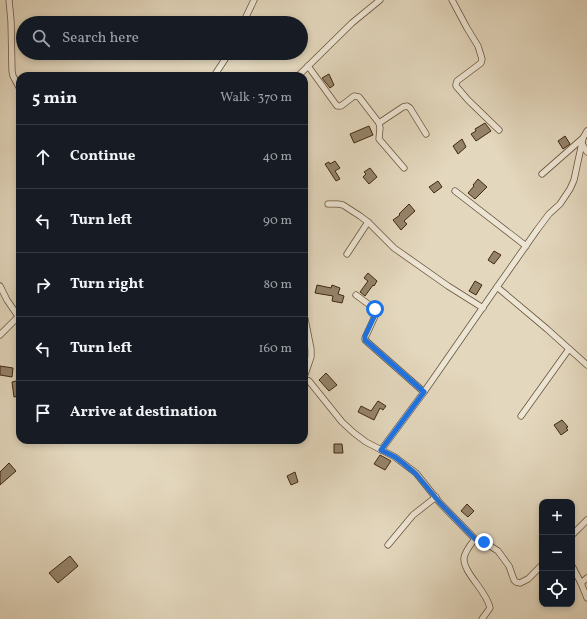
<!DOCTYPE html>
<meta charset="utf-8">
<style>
:root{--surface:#171b24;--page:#242831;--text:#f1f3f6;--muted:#9ea1a6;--line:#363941}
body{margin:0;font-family:Vollkorn,serif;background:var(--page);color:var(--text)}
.controls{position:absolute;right:12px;bottom:12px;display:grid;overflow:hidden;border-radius:8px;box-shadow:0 2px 6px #0003}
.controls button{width:36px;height:36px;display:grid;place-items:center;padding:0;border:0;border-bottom:1px solid var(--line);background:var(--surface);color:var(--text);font:20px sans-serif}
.stop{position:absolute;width:12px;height:12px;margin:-9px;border:3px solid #1a73e8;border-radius:50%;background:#fff}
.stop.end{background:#1a73e8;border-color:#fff;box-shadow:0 1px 4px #0008}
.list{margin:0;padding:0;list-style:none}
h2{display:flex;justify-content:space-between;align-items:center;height:52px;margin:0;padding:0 16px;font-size:17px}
h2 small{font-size:13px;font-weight:400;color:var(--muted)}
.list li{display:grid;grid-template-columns:26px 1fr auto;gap:12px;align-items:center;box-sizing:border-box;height:64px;padding:0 16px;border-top:1px solid var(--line)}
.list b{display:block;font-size:15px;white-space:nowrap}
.list em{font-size:13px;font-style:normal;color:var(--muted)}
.icon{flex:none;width:22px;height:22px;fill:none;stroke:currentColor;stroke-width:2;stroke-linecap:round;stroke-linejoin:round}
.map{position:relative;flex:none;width:587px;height:619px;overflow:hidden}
.search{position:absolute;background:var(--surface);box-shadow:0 2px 6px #0003;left:16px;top:16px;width:292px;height:44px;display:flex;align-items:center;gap:10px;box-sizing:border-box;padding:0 14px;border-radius:22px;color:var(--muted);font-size:15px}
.panel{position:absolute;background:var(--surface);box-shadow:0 2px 6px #0003;left:16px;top:72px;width:292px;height:372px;border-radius:12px}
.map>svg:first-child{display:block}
.building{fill:#95836a;stroke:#402910}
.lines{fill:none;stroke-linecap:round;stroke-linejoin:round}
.minor-casing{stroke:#69543b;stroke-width:7}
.minor{stroke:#ede5d4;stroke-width:5.5}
.route{stroke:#1a73e8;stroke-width:5}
</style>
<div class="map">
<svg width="587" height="619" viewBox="0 0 587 619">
<rect width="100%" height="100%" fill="#e3d7bd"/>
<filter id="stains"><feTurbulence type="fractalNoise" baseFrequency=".005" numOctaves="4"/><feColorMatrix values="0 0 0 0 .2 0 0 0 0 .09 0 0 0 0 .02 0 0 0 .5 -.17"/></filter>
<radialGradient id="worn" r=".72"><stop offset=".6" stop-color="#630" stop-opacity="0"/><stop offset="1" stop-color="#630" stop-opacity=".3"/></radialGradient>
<!-- building -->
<g class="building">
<path d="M 329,74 L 334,85 L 330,88 L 322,78 Z"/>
<path d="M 485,123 L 491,131 L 476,141 L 471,134 L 476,131 L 475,129 Z"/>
<path d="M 369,126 L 373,135 L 354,143 L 350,134 Z"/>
<path d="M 565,136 L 570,144 L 563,149 L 558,141 Z"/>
<path d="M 462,139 L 466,147 L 458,154 L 453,146 Z"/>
<path d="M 335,161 L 340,168 L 335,171 L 340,179 L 336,181 L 325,164 L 329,162 L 330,164 Z"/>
<path d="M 370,168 L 377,177 L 369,184 L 363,177 L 366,174 L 364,172 Z"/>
<path d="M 478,179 L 487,187 L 475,199 L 468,193 L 474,186 L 473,185 Z"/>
<path d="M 438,181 L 442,187 L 434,193 L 429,187 Z"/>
<path d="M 409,204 L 415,211 L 404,221 L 407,224 L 401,230 L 393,220 L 400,215 L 399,214 Z"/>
<path d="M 494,251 L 501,255 L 494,264 L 488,260 Z"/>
<path d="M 368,273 L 377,281 L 374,286 L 373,285 L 365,296 L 360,292 L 368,281 L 364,278 Z"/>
<path d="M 475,281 L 482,285 L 476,295 L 469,291 Z"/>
<path d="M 317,285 L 331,288 L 332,285 L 340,288 L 338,294 L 344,296 L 342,303 L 332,301 L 333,296 L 315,293 Z"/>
<path d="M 0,366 L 13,368 L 12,377 L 0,375 Z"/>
<path d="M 326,373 L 337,385 L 329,391 L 319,380 Z"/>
<path d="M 20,380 L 20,396 L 14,397 L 12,382 Z"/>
<path d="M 378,401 L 386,406 L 383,410 L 380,408 L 374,420 L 358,412 L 361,406 L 371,411 Z"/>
<path d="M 562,420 L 568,427 L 566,428 L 568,430 L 561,435 L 554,425 Z"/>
<path d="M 334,444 L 342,444 L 343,453 L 334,453 Z"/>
<path d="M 380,455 L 391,461 L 385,470 L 374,464 Z"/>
<path d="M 9,463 L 16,471 L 0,485 L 0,472 Z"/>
<path d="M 295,472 L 298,482 L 291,485 L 287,476 Z"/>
<path d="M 467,504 L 474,511 L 468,517 L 461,511 Z"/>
<path d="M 70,556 L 78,566 L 58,583 L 49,573 Z"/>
</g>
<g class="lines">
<defs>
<g id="minor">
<path d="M 9,0 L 11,21 L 12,71 L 13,76 L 20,89"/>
<path d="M 452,0 L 467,28 L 478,46 L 482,59 L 481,63 L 457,81 L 456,84 L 456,86 L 468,100 L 499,130"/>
<path d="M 243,23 L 254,0"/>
<path d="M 308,66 L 337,106 L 341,106 L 354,96 L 359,97 L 379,123 L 380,128 L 379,139 L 404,168"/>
<path d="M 214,76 L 229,53"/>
<path d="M 298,76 L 352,23 L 380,0"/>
<path d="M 379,123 L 403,107 L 407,106 L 410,108 L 426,134"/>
<path d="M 587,131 L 583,138 L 574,180 L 570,189 L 560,204 L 549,214 L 537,230 L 497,287 L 547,329 L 587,365"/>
<path d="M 582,144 L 587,152"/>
<path d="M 542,174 L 583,138"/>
<path d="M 455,191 L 526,246"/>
<path d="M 328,204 L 338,204 L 343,205 L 360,216 L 368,222 L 394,248 L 448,286 L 483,308"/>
<path d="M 347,254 L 368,222"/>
<path d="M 0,286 L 7,300 L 18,316"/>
<path d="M 356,295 L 375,309 L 376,311 L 375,316 L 365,338 L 365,340 L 424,392"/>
<path d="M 0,335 L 20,315"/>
<path d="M 304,377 L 311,357 L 311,349 L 305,319"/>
<path d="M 304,379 L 309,381 L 342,422 L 354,433 L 366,442 L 395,457 L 404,464 L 416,473 L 440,503 L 475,539 L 484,542 L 498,551 L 509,566 L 514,580 L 516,582 L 520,583 L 528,579 L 542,565"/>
<path d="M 521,416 L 569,349"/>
<path d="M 381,450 L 424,392 L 497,287"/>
<path d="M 572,535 L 587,520"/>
<path d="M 475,539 C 471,544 465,551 464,558 C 463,573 487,591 490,608 L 482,619"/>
<path d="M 388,545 L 413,515 L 436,497"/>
<path d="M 572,566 L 581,583 L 587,598"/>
<path d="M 581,583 L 587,578"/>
</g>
</defs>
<!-- minor casing -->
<use href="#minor" class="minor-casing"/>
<!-- minor -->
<use href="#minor" class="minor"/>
</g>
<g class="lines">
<!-- route -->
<path class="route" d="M 375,309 L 376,313 L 365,336 L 365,340 L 424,392 L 381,450 L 395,457 L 404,464 L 416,474 L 440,503 L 475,539 L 484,542"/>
</g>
<rect width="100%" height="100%" filter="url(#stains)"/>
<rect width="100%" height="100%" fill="url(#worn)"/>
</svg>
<div class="controls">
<button>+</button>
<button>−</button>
<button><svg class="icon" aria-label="locate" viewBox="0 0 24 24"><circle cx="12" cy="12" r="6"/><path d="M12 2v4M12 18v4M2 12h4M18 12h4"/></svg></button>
</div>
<div class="stop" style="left:375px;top:309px"></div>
<div class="stop end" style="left:484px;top:542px"></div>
<div class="search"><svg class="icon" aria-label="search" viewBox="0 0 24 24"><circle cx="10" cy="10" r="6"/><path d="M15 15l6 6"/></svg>Search here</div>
<section class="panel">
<h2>5 min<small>Walk · 370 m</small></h2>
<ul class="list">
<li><svg class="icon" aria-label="ahead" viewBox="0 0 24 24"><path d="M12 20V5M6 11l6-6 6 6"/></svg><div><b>Continue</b></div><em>40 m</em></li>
<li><svg class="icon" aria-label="left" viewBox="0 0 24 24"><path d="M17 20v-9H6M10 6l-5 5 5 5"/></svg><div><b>Turn left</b></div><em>90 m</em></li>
<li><svg class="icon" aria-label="right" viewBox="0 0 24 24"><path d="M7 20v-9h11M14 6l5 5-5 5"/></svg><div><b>Turn right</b></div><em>80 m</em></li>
<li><svg class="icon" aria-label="left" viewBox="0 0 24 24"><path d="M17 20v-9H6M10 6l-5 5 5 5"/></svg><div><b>Turn left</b></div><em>160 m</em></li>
<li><svg class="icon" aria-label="arrive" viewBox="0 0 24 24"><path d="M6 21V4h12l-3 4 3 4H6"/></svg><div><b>Arrive at destination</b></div></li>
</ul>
</section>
</div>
